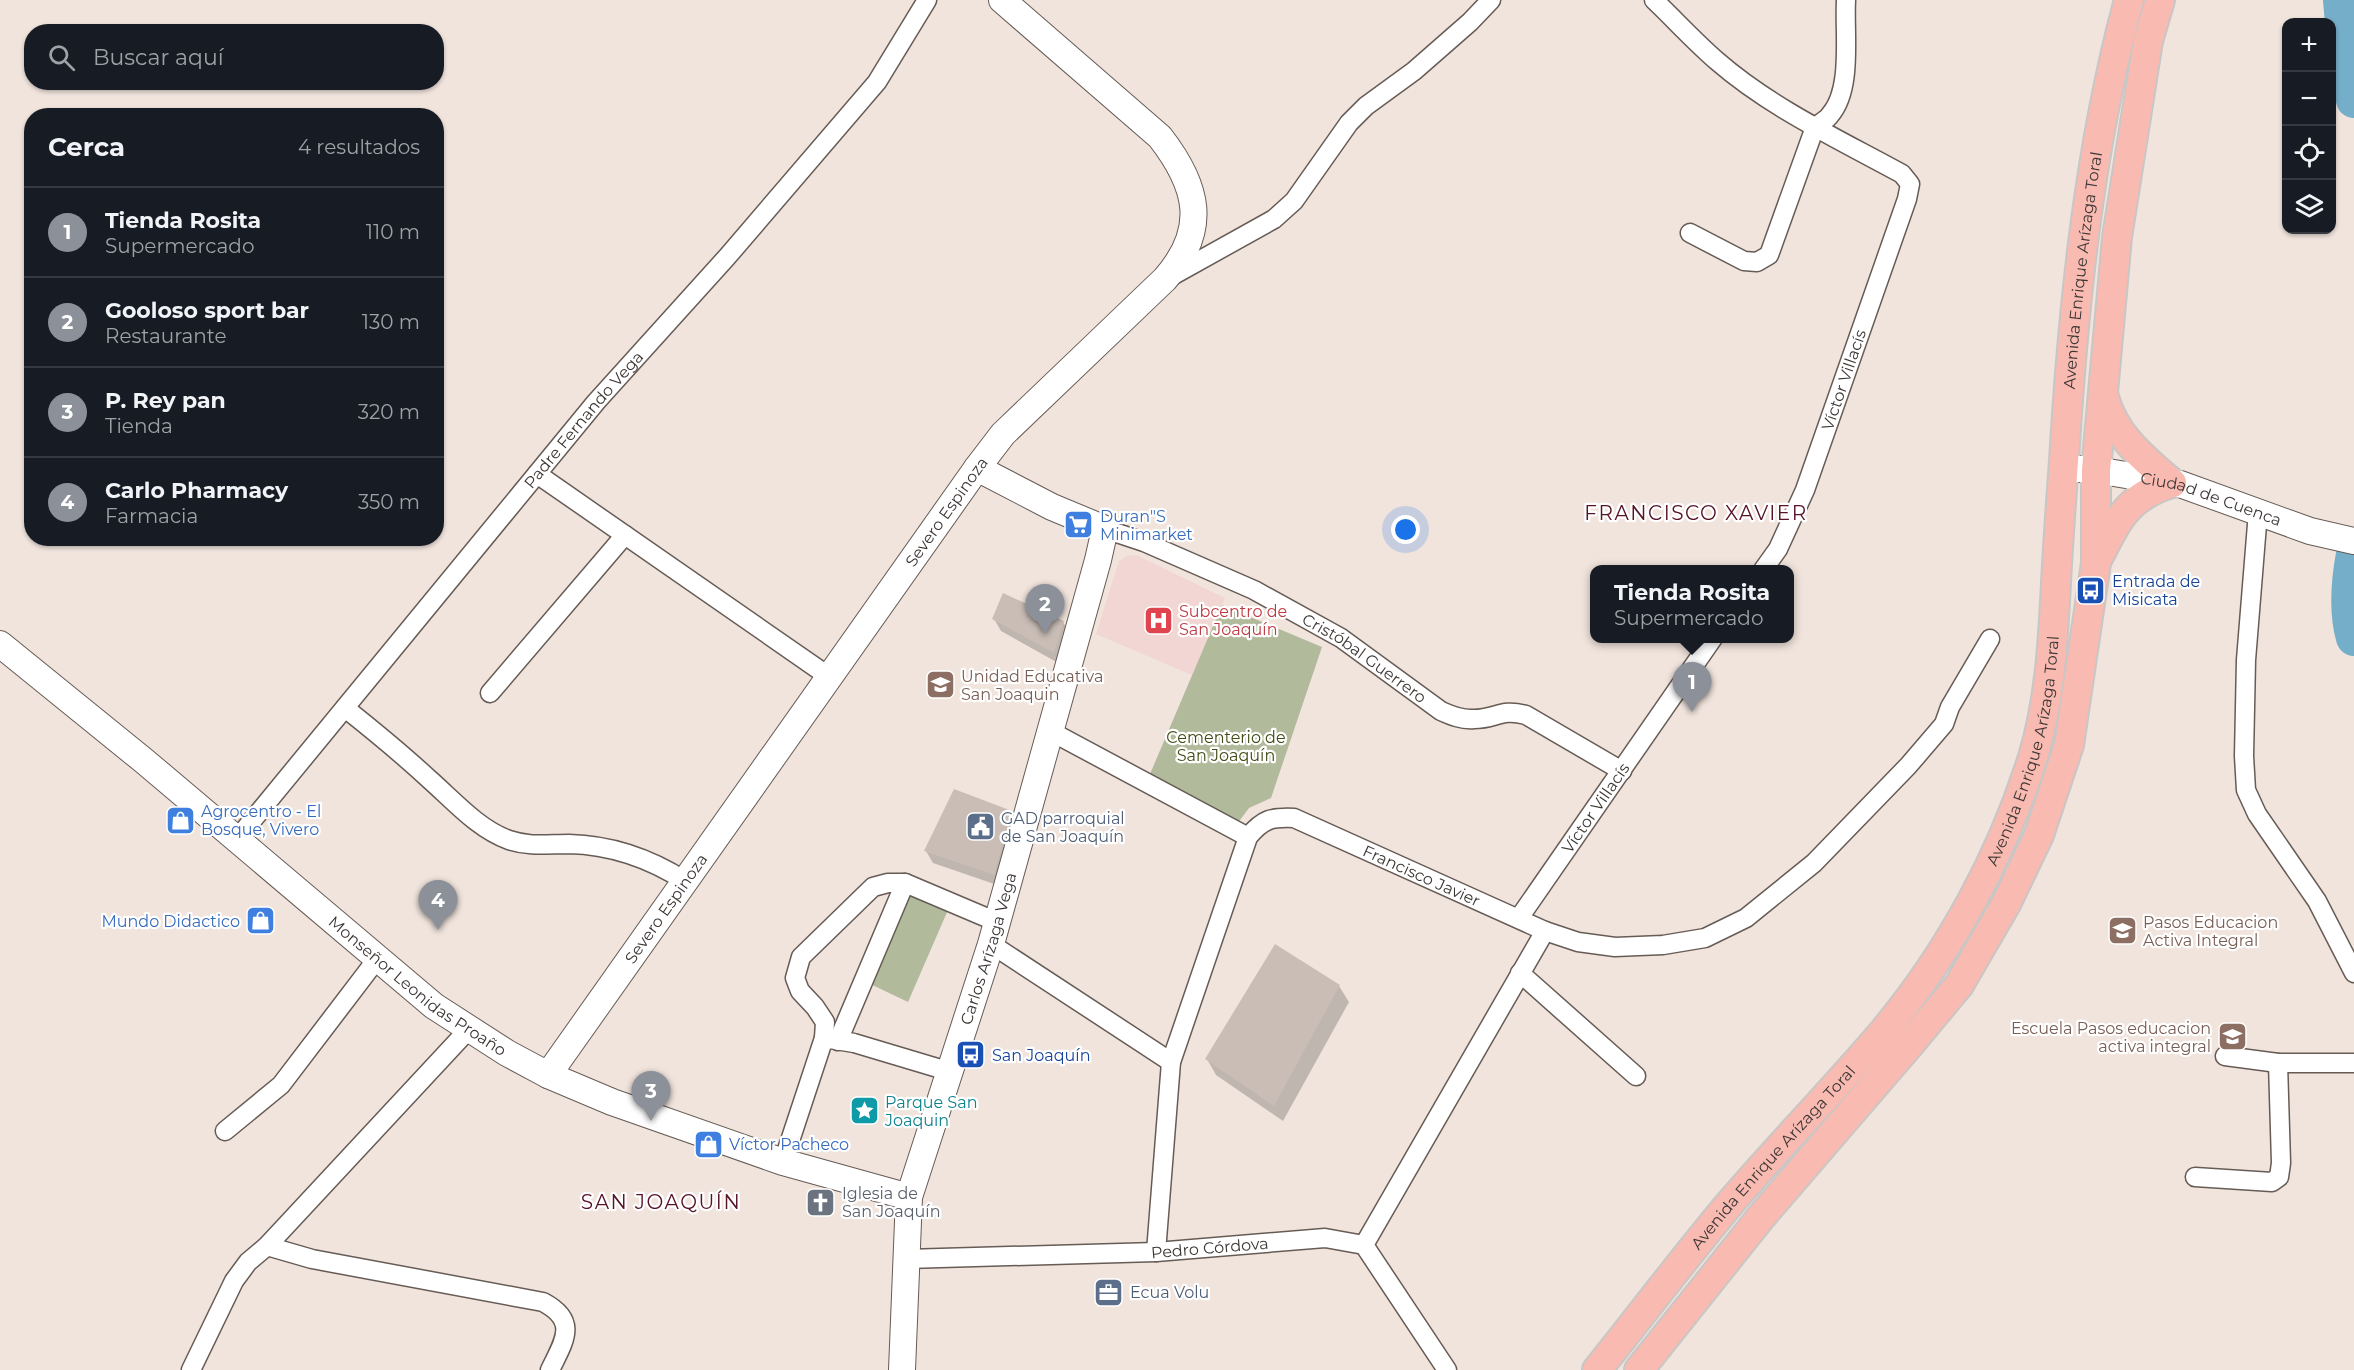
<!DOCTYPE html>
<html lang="es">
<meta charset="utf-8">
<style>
:root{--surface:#171b24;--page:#242831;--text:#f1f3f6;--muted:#9ea1a6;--line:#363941;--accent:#8c9099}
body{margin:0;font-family:Montserrat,sans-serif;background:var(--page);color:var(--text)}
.controls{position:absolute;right:18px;top:18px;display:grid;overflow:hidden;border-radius:12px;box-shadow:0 2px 4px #0004}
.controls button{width:54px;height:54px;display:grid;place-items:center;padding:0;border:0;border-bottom:2px solid var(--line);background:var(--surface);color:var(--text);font:30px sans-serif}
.you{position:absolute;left:1406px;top:530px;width:21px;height:21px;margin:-15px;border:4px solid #fff;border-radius:50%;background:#1a73e8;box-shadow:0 0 0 9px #1a73e833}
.badge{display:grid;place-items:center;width:39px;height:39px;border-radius:50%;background:var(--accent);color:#fff;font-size:20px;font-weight:700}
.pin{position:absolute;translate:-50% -50px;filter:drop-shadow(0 2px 3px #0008)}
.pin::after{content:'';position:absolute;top:32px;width:21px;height:18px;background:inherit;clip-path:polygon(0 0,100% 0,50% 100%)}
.popup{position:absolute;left:1590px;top:565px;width:204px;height:78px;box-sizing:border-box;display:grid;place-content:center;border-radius:12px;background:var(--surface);filter:drop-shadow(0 2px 4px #0005);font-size:20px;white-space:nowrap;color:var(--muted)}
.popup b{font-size:22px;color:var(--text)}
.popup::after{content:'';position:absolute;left:50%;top:100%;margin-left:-12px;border:12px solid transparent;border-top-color:var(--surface)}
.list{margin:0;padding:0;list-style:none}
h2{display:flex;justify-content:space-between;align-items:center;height:78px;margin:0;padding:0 24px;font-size:26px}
h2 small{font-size:20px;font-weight:400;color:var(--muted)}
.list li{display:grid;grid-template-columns:39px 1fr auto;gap:18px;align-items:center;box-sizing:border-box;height:90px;padding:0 24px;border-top:2px solid var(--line)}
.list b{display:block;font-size:22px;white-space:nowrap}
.list p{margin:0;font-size:20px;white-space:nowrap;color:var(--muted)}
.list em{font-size:20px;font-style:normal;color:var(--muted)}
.icon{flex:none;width:33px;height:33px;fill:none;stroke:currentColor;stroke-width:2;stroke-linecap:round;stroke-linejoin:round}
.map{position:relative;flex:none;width:2354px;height:1370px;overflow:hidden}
.search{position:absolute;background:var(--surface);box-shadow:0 2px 4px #0004;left:24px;top:24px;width:420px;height:66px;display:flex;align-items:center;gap:15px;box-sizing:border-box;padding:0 21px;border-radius:24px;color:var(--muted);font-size:22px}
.panel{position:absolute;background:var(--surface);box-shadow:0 2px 4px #0004;left:24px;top:108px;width:420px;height:438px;border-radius:24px}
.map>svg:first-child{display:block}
.medical{fill:#f1d6d4}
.green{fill:#b1ba9b}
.shadow{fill:#0003}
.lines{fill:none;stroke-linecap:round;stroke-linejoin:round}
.river{stroke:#75aec8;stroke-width:36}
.building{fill:#c9bdb6}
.street-casing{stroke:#665b55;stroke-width:21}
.secondary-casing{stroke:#665b55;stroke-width:28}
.primary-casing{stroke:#c8c7c6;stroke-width:32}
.street{stroke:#fff;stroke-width:18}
.secondary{stroke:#fff;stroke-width:26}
.primary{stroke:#f9bab1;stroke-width:28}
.labels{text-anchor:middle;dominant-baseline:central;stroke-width:4.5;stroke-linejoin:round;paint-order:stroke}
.street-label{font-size:16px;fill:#3c3735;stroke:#fff}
.shop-label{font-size:16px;fill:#366cbe;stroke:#fff;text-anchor:start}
.transit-label{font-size:16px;fill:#164399;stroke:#fff;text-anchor:start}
.health-label{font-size:16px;fill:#be3a42;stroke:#fff;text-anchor:start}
.education-label{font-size:16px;fill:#785e54;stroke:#fff;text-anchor:start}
.park-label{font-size:16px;fill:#404c13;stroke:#fff}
.service-label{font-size:16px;fill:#4e5e75;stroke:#fff;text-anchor:start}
.culture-label{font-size:16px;fill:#0d838f;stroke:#fff;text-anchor:start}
.worship-label{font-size:16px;fill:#5b616d;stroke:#fff;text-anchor:start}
.quarter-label{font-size:20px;letter-spacing:1.5px;fill:#571329;stroke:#fff}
</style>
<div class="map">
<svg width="2354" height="1370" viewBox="0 0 2354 1370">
<rect width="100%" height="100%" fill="#f1e4dd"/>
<!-- medical -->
<path class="medical" d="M 1136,555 L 1225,598 L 1192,675 L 1096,634 L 1119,561 L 1127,556 Z"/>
<!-- green -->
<g class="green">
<path d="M 1222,605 L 1322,647 L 1271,798 L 1249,808 L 1237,824 L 1150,774 Z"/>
<path d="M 904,886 L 951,903 L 908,1002 L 866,982 Z"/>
</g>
<!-- shadow -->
<g class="shadow">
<path d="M 994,619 L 1063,622 L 1070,634 L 1060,664 L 1001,631 Z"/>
<path d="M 1011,813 L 1018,824 L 1000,886 L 933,863 L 926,851 Z"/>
<path d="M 1339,986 L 1349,1002 L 1283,1121 L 1216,1075 L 1207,1059 Z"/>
</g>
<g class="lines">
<!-- river -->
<g class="river">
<path d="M 2341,0 L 2347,69 L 2354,100"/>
<path d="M 2354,554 C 2349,581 2346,611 2354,638"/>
</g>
</g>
<!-- building -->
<g class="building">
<path d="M 1003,593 L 1064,621 L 1054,653 L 992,619 Z"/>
<path d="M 954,789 L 1012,811 L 994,875 L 924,851 Z"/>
<path d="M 1275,944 L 1340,985 L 1274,1106 L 1205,1059 Z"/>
</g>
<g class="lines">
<defs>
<g id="street">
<path d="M 1654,0 C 1675,20 1695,42 1717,61 C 1771,108 1840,140 1902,174 L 1910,184 L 1907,199 L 1805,490 L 1778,549 L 1763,570"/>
<path d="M 1690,233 L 1744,261 L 1757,262 L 1769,255 L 1815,127 C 1820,123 1827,120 1830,115 C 1853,89 1844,33 1846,0"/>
<path d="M 1170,277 L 1274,219 L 1294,201 L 1349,123 L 1366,106 L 1414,71 L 1470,22 L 1491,0"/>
<path d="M 537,474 L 828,676"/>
<path d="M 2258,512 L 2246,660 L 2244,756 L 2246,790 L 2257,814 L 2317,901 L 2354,973"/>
<path id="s1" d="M 1105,529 L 1144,542 L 1254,590 L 1341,638 L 1441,711 C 1452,716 1462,720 1474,719 C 1496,719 1501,708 1526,715 L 1622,771"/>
<path d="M 490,693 L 625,535"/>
<path d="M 345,708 C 374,731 402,754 429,779 C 454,801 478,829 509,840 C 529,847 548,844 569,844 C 612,845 649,858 685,881"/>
<path d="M 1050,731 L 1248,837"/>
<path id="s2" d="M 237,839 L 596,402 L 727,257 L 877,82 L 927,0"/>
<path id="s3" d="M 1519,918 L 1713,638"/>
<path d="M 991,944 L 1171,1062"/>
<path d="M 1520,973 L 1636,1076"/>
<path d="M 824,1038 L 825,1022 L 815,1007 L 800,991 L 795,978 L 801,957 L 873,887 L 888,883 L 905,883"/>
<path d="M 838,1041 L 905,883 L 997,922"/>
<path d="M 2225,1056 L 2278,1063 L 2354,1063"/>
<path d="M 225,1131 L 281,1085 L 377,959"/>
<path d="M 783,1162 L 824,1038 L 854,1043 L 951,1072"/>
<path d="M 2195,1177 L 2272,1182 L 2279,1177 L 2281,1163 L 2278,1063"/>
<path d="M 1364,1245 L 1545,931"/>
<path d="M 267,1246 L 312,1259 L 543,1302 C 579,1321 564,1341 550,1370"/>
<path id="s4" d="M 1156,1252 L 1171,1062 L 1248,837 C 1263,819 1271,817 1294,818 L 1545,931 L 1578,942 L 1615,947 L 1663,945 L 1705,938 L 1746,918 L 1814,863 L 1908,766 L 1944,724 L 1950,707 L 1990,639"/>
<path id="s5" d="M 906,1259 L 1156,1252 L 1325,1238 L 1364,1245 L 1447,1370"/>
<path d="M 191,1370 L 234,1281 L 248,1262 L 267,1246 L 469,1029"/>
</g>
<g id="secondary">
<path id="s6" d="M 2063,468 L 2096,470 L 2180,484 L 2310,531 L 2354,541"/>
<path id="s7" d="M 0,644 L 143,760 L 434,1006 L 507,1053 L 548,1075 L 612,1102 L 783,1162 L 909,1197"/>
<path id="s8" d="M 548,1075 L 977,468 L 1003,434 L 1165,279 C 1209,229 1198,186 1160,137 L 1002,0"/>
<path id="s9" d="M 902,1370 L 909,1197 L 991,944 L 1098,560 L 1105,529 L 1052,507 L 977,468"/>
</g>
<g id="primary">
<path d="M 2104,397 C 2114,435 2143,458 2172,483"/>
<path d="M 2098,558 C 2118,519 2128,496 2172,483"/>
<path id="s10" d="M 1597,1370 C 1640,1316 1682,1261 1726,1208 C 1777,1148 1833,1091 1884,1031 C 1950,952 2002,856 2033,757 C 2050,701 2053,642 2056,583 C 2058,543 2061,502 2064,461 C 2073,308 2089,148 2129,0"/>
<path d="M 1639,1370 L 1761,1217 L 1909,1045 L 1959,985 L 2006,904 L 2039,835 L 2069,745 L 2096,563 L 2096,470 L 2117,237 L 2148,41 L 2160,0"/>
</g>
</defs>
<!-- street casing -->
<use href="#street" class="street-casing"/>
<!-- secondary casing -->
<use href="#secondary" class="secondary-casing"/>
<!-- primary casing -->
<use href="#primary" class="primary-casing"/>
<!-- street -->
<use href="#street" class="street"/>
<!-- secondary -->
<use href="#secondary" class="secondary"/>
<!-- primary -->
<use href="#primary" class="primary"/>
</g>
<!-- icons -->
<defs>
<symbol id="supermarket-square" viewBox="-11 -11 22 22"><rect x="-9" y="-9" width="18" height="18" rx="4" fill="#3f7fe0" stroke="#fff"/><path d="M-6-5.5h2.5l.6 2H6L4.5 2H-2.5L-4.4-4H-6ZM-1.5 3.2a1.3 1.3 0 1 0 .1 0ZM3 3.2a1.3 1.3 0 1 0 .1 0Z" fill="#fff"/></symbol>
<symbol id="bus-square" viewBox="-11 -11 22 22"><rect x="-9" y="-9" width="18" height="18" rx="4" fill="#1a4fb4" stroke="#fff"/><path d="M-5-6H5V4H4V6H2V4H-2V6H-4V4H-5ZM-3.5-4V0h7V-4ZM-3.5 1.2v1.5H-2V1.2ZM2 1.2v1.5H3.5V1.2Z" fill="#fff"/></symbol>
<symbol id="hospital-square" viewBox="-11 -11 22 22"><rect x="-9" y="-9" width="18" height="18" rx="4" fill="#e0444e" stroke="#fff"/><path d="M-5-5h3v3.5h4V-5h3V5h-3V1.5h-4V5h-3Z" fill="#fff"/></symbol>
<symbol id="school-square" viewBox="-11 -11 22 22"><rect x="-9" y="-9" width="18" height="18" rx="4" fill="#8d6e63" stroke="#fff"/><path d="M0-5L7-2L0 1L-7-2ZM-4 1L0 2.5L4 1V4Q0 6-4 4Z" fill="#fff"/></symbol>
<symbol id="shop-square" viewBox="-11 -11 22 22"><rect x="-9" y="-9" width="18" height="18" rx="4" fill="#3f7fe0" stroke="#fff"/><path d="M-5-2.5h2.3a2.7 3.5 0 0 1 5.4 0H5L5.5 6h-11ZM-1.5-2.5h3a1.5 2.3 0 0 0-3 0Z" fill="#fff"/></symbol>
<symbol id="civic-square" viewBox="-11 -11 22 22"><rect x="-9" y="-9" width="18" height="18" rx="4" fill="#5c6f8a" stroke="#fff"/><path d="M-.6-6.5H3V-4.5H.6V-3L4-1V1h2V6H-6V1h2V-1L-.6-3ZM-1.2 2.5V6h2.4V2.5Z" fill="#fff"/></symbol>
<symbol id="sight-square" viewBox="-11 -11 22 22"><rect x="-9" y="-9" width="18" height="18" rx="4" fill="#0f9aa8" stroke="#fff"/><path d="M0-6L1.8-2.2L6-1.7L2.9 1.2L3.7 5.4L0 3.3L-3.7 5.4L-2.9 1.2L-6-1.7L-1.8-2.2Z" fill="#fff"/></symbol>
<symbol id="church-square" viewBox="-11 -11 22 22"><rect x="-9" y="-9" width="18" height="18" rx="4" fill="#6b7280" stroke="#fff"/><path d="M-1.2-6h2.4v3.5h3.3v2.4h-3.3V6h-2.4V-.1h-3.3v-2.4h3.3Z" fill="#fff"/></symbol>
<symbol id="office-square" viewBox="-11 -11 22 22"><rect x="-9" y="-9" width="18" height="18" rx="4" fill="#5c6f8a" stroke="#fff"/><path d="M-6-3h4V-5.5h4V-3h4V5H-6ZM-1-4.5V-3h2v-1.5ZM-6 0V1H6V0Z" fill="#fff"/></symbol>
</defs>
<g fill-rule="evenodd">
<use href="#supermarket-square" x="1062" y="508" width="33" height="33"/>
<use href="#bus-square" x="2074" y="574" width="33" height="33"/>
<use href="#hospital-square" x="1142" y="604" width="33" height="33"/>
<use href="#school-square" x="924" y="668" width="33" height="33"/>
<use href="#shop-square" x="164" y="804" width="33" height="33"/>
<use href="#civic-square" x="964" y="810" width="33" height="33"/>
<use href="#shop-square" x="244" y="904" width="33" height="33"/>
<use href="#school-square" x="2106" y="914" width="33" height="33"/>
<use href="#school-square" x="2216" y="1020" width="33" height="33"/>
<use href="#bus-square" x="954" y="1038" width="33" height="33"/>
<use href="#sight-square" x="848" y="1094" width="33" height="33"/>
<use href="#shop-square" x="692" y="1128" width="33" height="33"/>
<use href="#church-square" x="804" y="1186" width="33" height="33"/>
<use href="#office-square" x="1092" y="1276" width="33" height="33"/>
</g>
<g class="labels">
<!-- street labels -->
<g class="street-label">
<text stroke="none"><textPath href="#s10" startOffset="1248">Avenida Enrique Arízaga Toral</textPath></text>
<text transform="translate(1844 380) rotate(-71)">Víctor Villacís</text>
<text stroke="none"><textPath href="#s2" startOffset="544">Padre Fernando Vega</textPath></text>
<text stroke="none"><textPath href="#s6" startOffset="152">Ciudad de Cuenca</textPath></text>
<text stroke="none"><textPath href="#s8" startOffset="690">Severo Espinoza</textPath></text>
<text stroke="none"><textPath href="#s1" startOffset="291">Cristóbal Guerrero</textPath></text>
<text stroke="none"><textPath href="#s10" startOffset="762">Avenida Enrique Arízaga Toral</textPath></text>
<text stroke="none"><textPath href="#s3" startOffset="134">Víctor Villacís</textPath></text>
<text stroke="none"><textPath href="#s4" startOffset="621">Francisco Javier</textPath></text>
<text stroke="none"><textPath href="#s8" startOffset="204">Severo Espinoza</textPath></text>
<text stroke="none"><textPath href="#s9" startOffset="434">Carlos Arízaga Vega</textPath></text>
<text stroke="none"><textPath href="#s7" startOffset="540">Monseñor Leonidas Proaño</textPath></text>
<text stroke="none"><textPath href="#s10" startOffset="276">Avenida Enrique Arízaga Toral</textPath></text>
<text stroke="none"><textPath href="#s5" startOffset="304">Pedro Córdova</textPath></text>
</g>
<!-- shop labels -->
<g class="shop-label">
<text x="1100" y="516">Duran"S<tspan x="1100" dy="18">Minimarket</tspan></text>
<text x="201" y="811">Agrocentro - El<tspan x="201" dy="18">Bosque, Vivero</tspan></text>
<text x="240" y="921" text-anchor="end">Mundo Didactico</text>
<text x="729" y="1144">Víctor Pacheco</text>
</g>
<!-- transit labels -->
<g class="transit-label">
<text x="2112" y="581">Entrada de<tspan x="2112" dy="18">Misicata</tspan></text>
<text x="992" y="1055">San Joaquín</text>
</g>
<!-- health labels -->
<g class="health-label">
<text x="1179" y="611">Subcentro de<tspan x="1179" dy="18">San Joaquín</tspan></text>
</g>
<!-- education labels -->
<g class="education-label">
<text x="961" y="676">Unidad Educativa<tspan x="961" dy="18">San Joaquin</tspan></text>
<text x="2143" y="922">Pasos Educacion<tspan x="2143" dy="18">Activa Integral</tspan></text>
<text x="2211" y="1028" text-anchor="end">Escuela Pasos educacion<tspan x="2211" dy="18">activa integral</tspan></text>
</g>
<!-- park labels -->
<g class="park-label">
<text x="1226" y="737">Cementerio de<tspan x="1226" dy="18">San Joaquín</tspan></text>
</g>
<!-- service labels -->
<g class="service-label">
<text x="1001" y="818">GAD parroquial<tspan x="1001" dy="18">de San Joaquín</tspan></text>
<text x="1130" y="1292">Ecua Volu</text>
</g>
<!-- culture labels -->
<g class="culture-label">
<text x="885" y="1102">Parque San<tspan x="885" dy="18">Joaquin</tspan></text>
</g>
<!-- worship labels -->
<g class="worship-label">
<text x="842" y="1193">Iglesia de<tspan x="842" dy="18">San Joaquín</tspan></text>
</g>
<!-- quarter labels -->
<g class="quarter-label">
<text x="1696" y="513">FRANCISCO XAVIER</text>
<text x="661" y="1202">SAN JOAQUÍN</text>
</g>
</g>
</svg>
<div class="controls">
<button>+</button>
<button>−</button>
<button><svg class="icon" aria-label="locate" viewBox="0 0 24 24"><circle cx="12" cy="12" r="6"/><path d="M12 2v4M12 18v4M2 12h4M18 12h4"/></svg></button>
<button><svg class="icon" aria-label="layers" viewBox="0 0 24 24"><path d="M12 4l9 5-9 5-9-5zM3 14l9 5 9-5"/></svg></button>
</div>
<div class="you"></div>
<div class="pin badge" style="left:1692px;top:712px">1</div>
<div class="popup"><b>Tienda Rosita</b>Supermercado</div>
<div class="pin badge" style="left:1045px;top:634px">2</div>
<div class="pin badge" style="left:651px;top:1121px">3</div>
<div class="pin badge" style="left:438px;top:930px">4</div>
<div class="search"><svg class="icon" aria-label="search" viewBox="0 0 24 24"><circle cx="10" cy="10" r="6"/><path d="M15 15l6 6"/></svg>Buscar aquí</div>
<section class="panel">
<h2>Cerca<small>4 resultados</small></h2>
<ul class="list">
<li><span class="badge">1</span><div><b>Tienda Rosita</b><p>Supermercado</p></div><em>110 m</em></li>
<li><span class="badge">2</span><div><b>Gooloso sport bar</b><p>Restaurante</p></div><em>130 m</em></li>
<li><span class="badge">3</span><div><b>P. Rey pan</b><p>Tienda</p></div><em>320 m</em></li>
<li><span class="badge">4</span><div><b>Carlo Pharmacy</b><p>Farmacia</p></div><em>350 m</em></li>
</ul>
</section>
</div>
